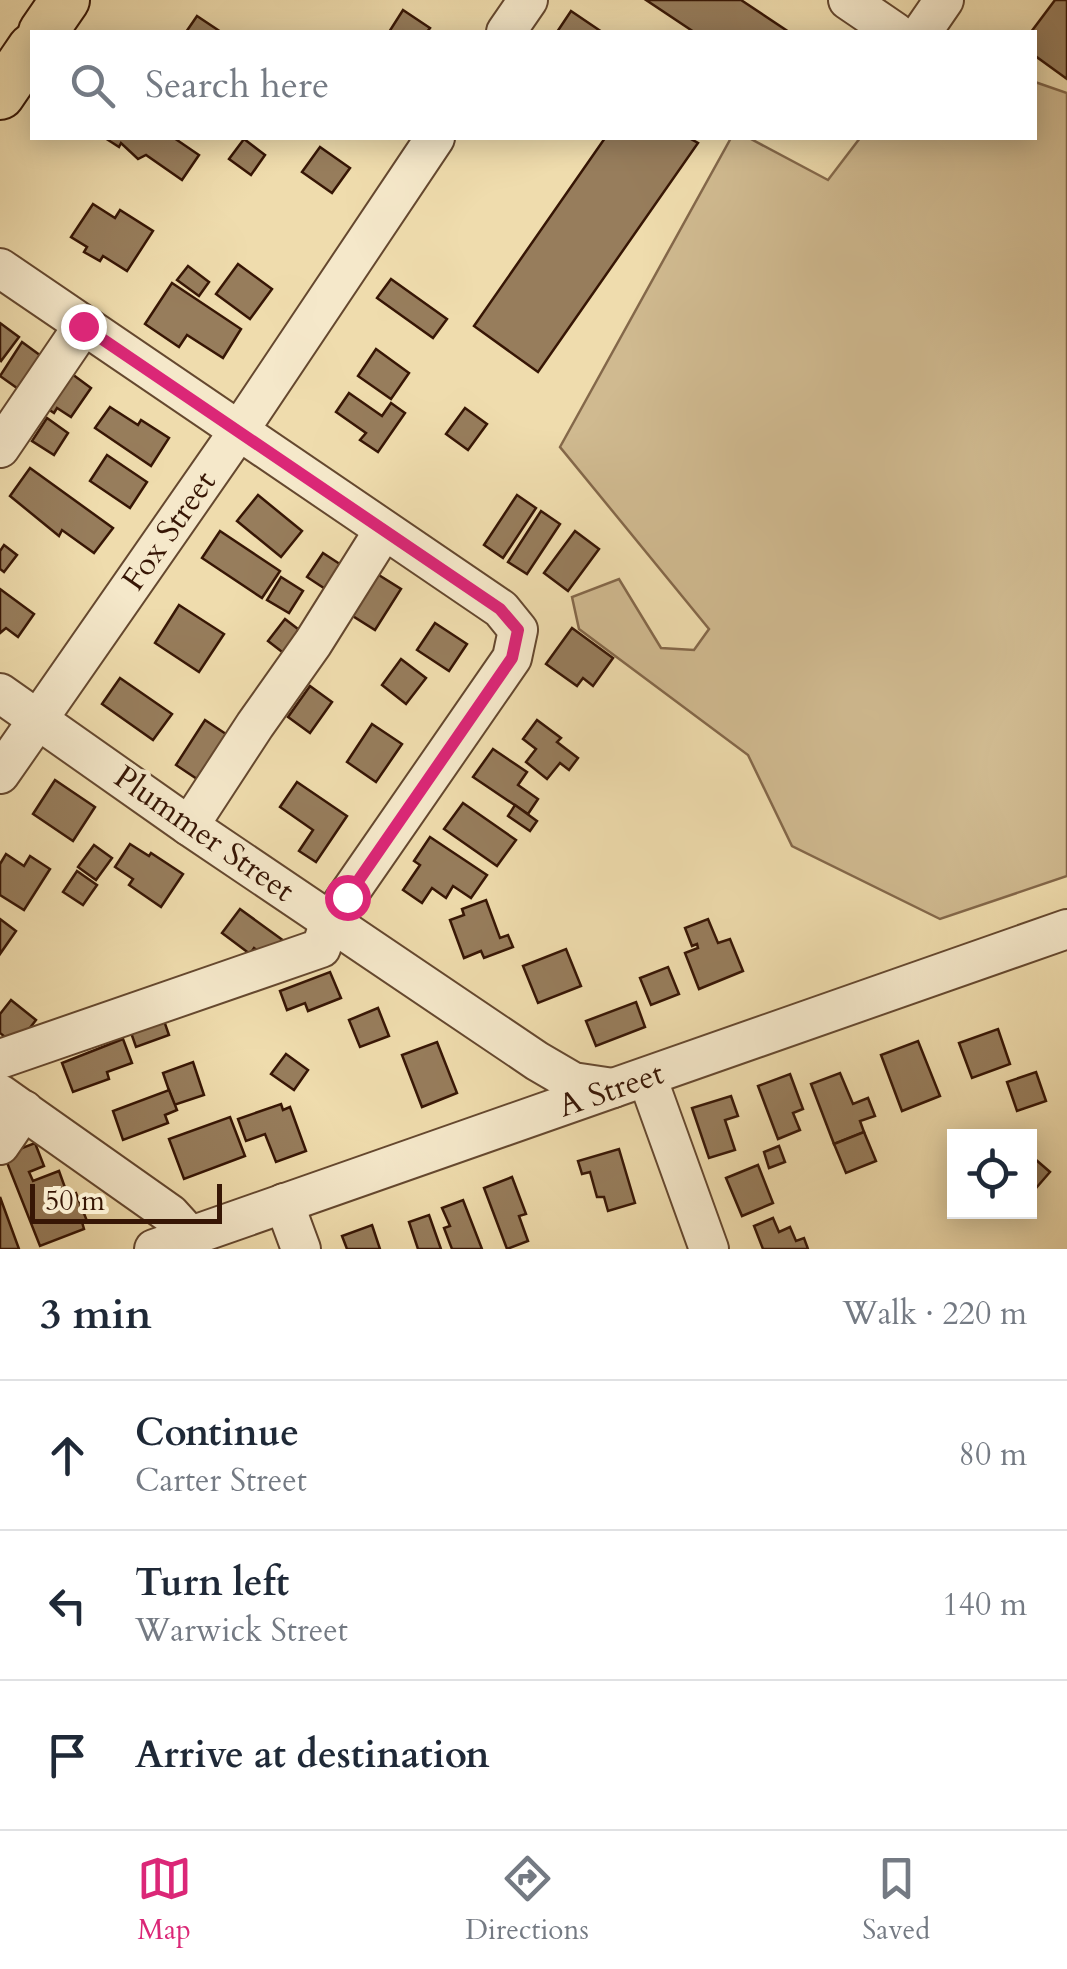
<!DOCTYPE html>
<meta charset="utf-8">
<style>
:root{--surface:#fff;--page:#f2f2f3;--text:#1f2937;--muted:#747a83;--line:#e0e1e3;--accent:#db2777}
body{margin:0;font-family:Cardo,serif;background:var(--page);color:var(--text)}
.controls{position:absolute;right:30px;bottom:30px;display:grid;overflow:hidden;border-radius:0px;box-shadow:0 5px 25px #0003}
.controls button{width:90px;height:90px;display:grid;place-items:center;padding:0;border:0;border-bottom:2px solid var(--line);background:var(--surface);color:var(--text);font:50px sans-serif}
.scale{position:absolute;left:30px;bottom:25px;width:192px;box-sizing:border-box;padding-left:10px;border:5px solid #371605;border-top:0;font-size:28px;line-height:35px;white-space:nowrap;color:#371605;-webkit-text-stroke:8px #f5e8ca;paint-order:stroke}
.stop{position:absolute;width:30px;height:30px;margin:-22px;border:8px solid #db2777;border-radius:50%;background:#fff}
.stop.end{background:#db2777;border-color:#fff;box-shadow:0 2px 10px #0008}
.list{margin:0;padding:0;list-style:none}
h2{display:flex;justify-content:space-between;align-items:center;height:130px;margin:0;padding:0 40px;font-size:42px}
h2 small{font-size:32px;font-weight:400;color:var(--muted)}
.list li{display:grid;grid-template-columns:65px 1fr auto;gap:30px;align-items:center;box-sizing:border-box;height:150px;padding:0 40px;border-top:2px solid var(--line)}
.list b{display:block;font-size:38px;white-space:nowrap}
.list p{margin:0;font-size:32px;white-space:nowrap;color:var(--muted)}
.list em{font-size:32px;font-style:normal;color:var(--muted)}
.icon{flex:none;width:55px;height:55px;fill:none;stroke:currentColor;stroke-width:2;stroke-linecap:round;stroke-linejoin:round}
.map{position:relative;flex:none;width:1067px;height:1249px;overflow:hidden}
.search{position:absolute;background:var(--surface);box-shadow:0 5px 25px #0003;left:30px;right:30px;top:30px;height:110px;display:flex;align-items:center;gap:25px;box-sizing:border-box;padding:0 35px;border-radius:0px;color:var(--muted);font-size:38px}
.sheet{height:580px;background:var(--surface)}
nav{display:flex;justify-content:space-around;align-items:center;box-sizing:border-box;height:140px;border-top:2px solid var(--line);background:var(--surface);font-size:28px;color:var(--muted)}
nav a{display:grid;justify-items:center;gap:5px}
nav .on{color:var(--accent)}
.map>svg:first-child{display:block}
.green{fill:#d0ba90;stroke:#84684a;stroke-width:2.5}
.building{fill:#977d5c;stroke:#371605;stroke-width:2.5}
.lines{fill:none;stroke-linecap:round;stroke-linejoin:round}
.minor-casing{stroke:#65482f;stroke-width:42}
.major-casing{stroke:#371605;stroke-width:52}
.minor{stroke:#f5e8ca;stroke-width:38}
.major{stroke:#efdcad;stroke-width:48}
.route{stroke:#db2777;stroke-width:12}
.labels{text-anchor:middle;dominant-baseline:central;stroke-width:9;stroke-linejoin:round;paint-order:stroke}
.street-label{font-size:32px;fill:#371605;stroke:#f5e8ca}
</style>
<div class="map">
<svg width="1067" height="1249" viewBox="0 0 1067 1249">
<rect width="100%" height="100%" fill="#efdcad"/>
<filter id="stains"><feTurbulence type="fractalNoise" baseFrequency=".002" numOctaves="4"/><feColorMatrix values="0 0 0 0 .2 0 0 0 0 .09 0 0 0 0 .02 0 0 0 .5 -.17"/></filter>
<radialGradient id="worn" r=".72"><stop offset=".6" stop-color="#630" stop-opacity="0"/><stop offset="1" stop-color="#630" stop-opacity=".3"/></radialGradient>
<!-- green -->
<path class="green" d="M 1035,82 L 1067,93 L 1067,876 L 940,919 L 792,846 L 748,755 L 579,629 L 572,597 L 619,579 L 661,648 L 694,650 L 709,629 L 560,447 L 731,138 L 749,138 L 828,180 L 860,138 L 1034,138 Z"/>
<!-- building -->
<g class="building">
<path d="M 646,0 L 741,0 L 789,32 L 694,32 Z"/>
<path d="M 1055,0 L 1067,0 L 1067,79 L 1034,55 L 1034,32 L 1031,32 Z"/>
<path d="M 403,10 L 430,28 L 427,32 L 389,32 Z"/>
<path d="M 571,11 L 602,32 L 557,32 Z"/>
<path d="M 197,16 L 221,32 L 186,32 Z"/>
<path d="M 105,138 L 174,138 L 199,155 L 182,180 L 146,155 L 138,159 L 121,143 L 119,147 Z"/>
<path d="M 605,138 L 689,138 L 698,143 L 538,372 L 474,326 Z"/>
<path d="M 244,139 L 265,155 L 251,175 L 229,159 Z"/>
<path d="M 320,147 L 350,168 L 332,193 L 302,172 Z"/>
<path d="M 93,204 L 115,218 L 120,210 L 153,231 L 127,271 L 103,256 L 100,261 L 84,252 L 87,247 L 71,237 Z"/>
<path d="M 238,264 L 272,289 L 250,319 L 216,294 Z"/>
<path d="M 188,266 L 209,282 L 199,296 L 177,280 Z"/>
<path d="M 391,279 L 447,319 L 433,338 L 377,298 Z"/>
<path d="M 172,283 L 241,329 L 223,358 L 187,335 L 179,347 L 145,324 Z"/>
<path d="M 0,323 L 19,337 L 1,361 L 0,360 Z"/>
<path d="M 22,342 L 48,361 L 24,393 L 0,376 Z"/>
<path d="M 376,349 L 409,373 L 391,399 L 358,376 Z"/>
<path d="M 72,374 L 91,388 L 71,417 L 57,408 L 54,413 L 42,405 Z"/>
<path d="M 349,393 L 382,416 L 391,403 L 405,413 L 378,452 L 360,440 L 366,433 L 336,412 Z"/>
<path d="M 110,407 L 138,425 L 141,420 L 169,438 L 151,466 L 95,428 Z"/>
<path d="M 465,408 L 487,424 L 468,450 L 446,434 Z"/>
<path d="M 47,418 L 68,433 L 54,455 L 32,441 Z"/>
<path d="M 107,455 L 147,482 L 130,508 L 90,481 Z"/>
<path d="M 30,468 L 113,528 L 94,553 L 62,530 L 59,536 L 10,496 Z"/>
<path d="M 258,495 L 302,531 L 281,557 L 237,521 Z"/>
<path d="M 517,495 L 536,508 L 503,558 L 484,545 Z"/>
<path d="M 541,511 L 560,524 L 527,574 L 508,562 Z"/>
<path d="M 220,531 L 280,571 L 262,598 L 202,558 Z"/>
<path d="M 575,531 L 599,549 L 568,591 L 544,573 Z"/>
<path d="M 4,545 L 17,555 L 4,572 L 0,569 L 0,551 Z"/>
<path d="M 323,553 L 349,570 L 333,594 L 307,577 Z"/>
<path d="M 374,572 L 401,589 L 375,630 L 348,613 Z"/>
<path d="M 281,577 L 303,591 L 289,613 L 267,600 Z"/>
<path d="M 0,589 L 34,614 L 18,637 L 6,628 L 0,633 Z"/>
<path d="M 179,605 L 224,634 L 199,672 L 155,643 Z"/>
<path d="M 285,619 L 307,636 L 290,658 L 268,641 Z"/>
<path d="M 435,623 L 467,644 L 449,671 L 417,650 Z"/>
<path d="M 572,628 L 613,658 L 593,686 L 583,678 L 577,686 L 546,664 Z"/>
<path d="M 401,659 L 426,678 L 406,704 L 382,685 Z"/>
<path d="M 120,678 L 172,714 L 153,740 L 102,704 Z"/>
<path d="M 310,686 L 332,702 L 310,733 L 288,717 Z"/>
<path d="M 205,720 L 232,738 L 203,783 L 176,765 Z"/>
<path d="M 537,720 L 561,738 L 557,742 L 578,758 L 569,770 L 560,763 L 547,779 L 526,762 L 536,749 L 523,739 Z"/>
<path d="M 372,724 L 402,744 L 376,782 L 347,762 Z"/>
<path d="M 493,749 L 527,772 L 518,785 L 538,799 L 528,814 L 473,777 Z"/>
<path d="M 55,780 L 95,807 L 73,841 L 33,814 Z"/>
<path d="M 297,782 L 347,816 L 316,862 L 299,851 L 313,830 L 280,807 Z"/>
<path d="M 463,803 L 516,840 L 497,866 L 444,829 Z"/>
<path d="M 515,805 L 537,821 L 530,831 L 508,816 Z"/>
<path d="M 430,837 L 487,875 L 471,898 L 453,886 L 446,898 L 432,888 L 422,903 L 403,890 L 420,865 L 414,861 Z"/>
<path d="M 130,844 L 149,856 L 151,853 L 183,874 L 161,907 L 129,885 L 133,879 L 115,867 Z"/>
<path d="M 94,845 L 112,858 L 96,880 L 78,867 Z"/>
<path d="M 6,854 L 24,866 L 30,856 L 50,869 L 24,910 L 0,895 L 0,864 Z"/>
<path d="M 77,871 L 97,885 L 83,905 L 63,892 Z"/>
<path d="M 486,900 L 500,938 L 508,935 L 513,947 L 484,958 L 481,951 L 464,958 L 450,920 L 464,915 L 462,909 Z"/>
<path d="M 240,909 L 284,941 L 270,960 L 254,948 L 250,954 L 222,933 Z"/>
<path d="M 0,919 L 16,931 L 0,954 Z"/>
<path d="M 708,919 L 718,943 L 730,939 L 743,971 L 699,989 L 685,953 L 698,948 L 697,944 L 692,946 L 685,928 Z"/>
<path d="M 566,949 L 581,986 L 538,1003 L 523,966 Z"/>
<path d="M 668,967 L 679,994 L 651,1005 L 640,978 Z"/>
<path d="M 330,972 L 341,998 L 308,1011 L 305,1003 L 287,1010 L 280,991 Z"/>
<path d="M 11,1000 L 36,1020 L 16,1046 L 0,1033 L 0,1014 Z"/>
<path d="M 636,1002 L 645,1027 L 596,1046 L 586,1021 Z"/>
<path d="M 378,1008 L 389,1036 L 360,1047 L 349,1020 Z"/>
<path d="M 162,1015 L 169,1035 L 136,1047 L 129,1027 Z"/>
<path d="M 998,1029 L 1010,1064 L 972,1078 L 959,1043 Z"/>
<path d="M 123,1039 L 132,1063 L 107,1072 L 109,1079 L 73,1092 L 62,1063 Z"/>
<path d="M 918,1041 L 940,1096 L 902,1111 L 881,1055 Z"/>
<path d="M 437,1042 L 457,1093 L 422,1107 L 402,1055 Z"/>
<path d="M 286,1054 L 308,1070 L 294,1090 L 271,1074 Z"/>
<path d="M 193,1062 L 204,1095 L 174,1105 L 163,1073 Z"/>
<path d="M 1036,1072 L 1046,1101 L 1017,1111 L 1007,1082 Z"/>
<path d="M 840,1073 L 853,1104 L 868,1098 L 875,1116 L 860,1121 L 864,1132 L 834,1144 L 811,1084 Z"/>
<path d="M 790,1074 L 803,1109 L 793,1113 L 800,1130 L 778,1139 L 758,1086 Z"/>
<path d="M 169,1090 L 177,1110 L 165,1115 L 168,1123 L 123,1140 L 113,1111 Z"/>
<path d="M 731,1096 L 738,1116 L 725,1120 L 735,1150 L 709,1158 L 692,1108 Z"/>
<path d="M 281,1104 L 283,1110 L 290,1107 L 306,1151 L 276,1162 L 265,1134 L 246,1141 L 238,1119 Z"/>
<path d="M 230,1117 L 245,1156 L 184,1179 L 169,1139 Z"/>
<path d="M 864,1132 L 876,1161 L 846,1173 L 834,1144 Z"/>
<path d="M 35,1143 L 44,1166 L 29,1172 L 33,1181 L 59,1171 L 68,1196 L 76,1193 L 87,1221 L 82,1222 L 84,1229 L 40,1246 L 4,1155 Z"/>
<path d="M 779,1146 L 785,1162 L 769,1168 L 764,1152 Z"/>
<path d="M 619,1149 L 635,1203 L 608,1211 L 604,1197 L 597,1197 L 590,1172 L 582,1174 L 578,1161 Z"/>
<path d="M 1035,1159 L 1050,1172 L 1037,1187 L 1030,1180 L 1030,1166 Z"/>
<path d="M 758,1165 L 773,1203 L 742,1216 L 726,1178 Z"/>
<path d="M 512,1177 L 526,1214 L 519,1216 L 528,1241 L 507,1249 L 484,1188 Z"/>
<path d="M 0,1197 L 19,1249 L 0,1249 Z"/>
<path d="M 463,1200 L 482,1249 L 452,1249 L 444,1228 L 450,1226 L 442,1208 Z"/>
<path d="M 429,1215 L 441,1249 L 418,1249 L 409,1222 Z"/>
<path d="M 773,1218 L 779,1232 L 790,1227 L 796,1241 L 804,1238 L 808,1249 L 763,1249 L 754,1226 Z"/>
<path d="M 372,1225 L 380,1249 L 347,1249 L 342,1236 Z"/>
</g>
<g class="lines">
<defs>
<g id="minor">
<path d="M 848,0 L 895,32"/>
<path d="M 506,32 L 528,0"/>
<path d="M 922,32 L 944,0"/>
<path d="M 0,268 L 501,609 L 518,630 L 512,658 L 330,921 L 321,948 L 0,1059"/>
<path d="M 0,448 L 83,326"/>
<path d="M 0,693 L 189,826 L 537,1061 L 573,1082 L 613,1088"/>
<path d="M 0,774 L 238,432 L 435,138"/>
<path d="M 189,826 L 255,725 L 313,643 L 384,530"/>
<path d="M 647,1077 L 709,1249"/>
<path d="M 0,1094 L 170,1214 L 190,1236"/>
<path d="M 0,1145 L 24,1110"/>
<path d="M 284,1203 L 301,1249"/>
<path d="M 154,1249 L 1067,929"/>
</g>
<g id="major">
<path d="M 43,32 L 65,0"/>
<path d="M 0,95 L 32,48"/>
</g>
</defs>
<!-- minor casing -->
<use href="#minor" class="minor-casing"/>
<!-- major casing -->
<use href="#major" class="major-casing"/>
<!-- minor -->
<use href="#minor" class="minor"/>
<!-- major -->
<use href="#major" class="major"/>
</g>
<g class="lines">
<!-- route -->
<path class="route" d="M 83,326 L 500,609 L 518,630 L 512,658 L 347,897"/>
</g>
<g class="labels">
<!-- street labels -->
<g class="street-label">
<text transform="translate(169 531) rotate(-55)">Fox Street</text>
<text transform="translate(204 834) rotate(35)">Plummer Street</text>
<text transform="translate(611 1090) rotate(-19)">A Street</text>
</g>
</g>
<rect width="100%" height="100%" filter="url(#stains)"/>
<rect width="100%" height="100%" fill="url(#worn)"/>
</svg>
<div class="controls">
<button><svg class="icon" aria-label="locate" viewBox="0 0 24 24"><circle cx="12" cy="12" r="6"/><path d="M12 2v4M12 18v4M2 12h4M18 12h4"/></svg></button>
</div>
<div class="scale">50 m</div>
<div class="stop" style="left:347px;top:897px"></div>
<div class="stop end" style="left:83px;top:326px"></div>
<div class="search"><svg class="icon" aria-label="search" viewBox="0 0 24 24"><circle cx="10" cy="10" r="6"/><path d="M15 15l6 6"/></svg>Search here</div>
</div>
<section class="sheet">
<h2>3 min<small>Walk · 220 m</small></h2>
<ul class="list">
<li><svg class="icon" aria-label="ahead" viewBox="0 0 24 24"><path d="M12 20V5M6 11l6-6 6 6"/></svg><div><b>Continue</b><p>Carter Street</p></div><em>80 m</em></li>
<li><svg class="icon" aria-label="left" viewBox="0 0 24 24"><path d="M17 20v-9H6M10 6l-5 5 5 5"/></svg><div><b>Turn left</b><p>Warwick Street</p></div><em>140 m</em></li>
<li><svg class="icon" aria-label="arrive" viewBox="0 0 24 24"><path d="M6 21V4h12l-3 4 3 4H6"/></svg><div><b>Arrive at destination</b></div></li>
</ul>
</section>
<nav>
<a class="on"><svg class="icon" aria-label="map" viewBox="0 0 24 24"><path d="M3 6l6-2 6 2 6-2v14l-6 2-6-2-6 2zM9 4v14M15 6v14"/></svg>Map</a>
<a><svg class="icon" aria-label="directions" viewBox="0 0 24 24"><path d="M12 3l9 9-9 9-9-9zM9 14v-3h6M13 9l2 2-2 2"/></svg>Directions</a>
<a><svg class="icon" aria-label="saved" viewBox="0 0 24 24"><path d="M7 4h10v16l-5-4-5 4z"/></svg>Saved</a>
</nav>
